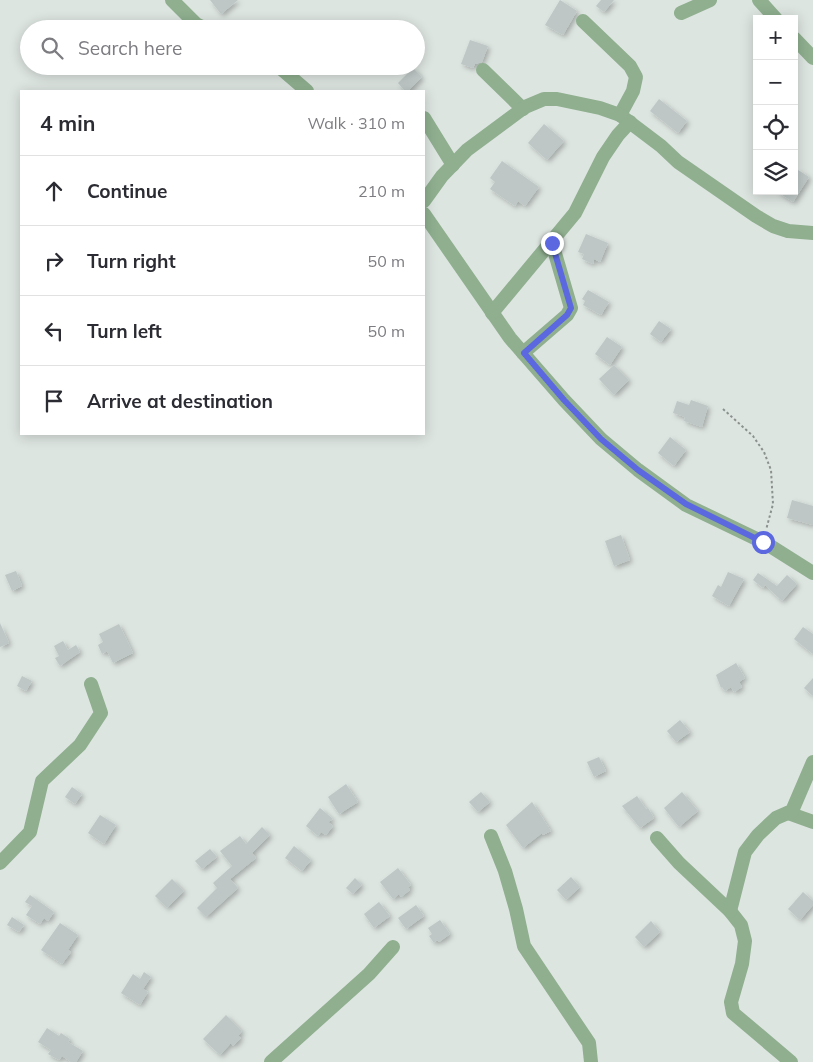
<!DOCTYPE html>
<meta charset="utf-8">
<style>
:root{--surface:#fff;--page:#f2f2f3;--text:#2b2b33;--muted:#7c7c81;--line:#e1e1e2}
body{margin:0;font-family:Mulish,sans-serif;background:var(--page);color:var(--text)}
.controls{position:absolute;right:15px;top:15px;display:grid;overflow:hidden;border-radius:0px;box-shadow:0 2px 12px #0003}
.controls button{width:45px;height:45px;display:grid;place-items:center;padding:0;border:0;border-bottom:1px solid var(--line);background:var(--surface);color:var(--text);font:25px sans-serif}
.stop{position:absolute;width:15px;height:15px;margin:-11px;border:4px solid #5b68e0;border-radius:50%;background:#fff}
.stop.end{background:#5b68e0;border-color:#fff;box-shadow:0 1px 5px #0008}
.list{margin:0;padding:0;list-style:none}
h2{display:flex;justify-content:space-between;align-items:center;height:65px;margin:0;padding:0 20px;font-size:21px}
h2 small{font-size:16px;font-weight:400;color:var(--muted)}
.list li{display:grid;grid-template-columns:32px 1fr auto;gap:15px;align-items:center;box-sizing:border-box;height:70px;padding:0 20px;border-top:1px solid var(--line)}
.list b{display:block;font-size:19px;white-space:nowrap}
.list em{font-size:16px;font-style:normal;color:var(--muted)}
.icon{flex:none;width:28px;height:28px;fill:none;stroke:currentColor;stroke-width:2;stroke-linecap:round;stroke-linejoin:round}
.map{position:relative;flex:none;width:813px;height:1062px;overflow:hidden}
.search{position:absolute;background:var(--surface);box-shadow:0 2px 12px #0003;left:20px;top:20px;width:405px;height:55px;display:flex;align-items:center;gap:12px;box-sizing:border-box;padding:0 18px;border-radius:28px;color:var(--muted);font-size:19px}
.panel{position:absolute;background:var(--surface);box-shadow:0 2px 12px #0003;left:20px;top:90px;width:405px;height:345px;border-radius:0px}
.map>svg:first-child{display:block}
.building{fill:#bec7c6;filter:url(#shadow)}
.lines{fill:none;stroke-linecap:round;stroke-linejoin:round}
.path{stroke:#8b918e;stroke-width:2;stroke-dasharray:2.5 2.5;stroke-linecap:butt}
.minor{stroke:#8faf8f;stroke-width:14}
.route{stroke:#5b68e0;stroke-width:6}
</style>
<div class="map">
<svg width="813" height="1062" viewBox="0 0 813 1062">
<defs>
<filter id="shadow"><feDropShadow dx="2.5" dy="2.5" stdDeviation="2.5" flood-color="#0004"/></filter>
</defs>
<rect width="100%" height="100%" fill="#dde5e1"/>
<!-- building -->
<g class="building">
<path d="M 210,0 L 238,0 L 221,14 Z"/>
<path d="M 560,0 L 577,11 L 563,35 L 545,25 Z"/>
<path d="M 601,0 L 614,0 L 604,12 L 596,6 Z"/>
<path d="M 470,40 L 488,46 L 482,62 L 475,64 L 473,68 L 461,64 Z"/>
<path d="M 413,68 L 422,77 L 408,91 L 405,91 L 398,83 Z"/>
<path d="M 659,99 L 687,121 L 678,133 L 650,111 Z"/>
<path d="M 544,124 L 564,141 L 547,160 L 528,143 Z"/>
<path d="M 502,161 L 539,187 L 525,206 L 518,201 L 515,206 L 490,189 L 495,182 L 490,178 Z"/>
<path d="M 798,170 L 809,177 L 793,202 L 776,191 L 794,191 L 794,177 Z"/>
<path d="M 586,234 L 608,243 L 600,262 L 594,259 L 593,264 L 582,259 L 584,254 L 578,252 Z"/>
<path d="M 588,290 L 609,302 L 601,315 L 583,305 L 585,301 L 582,299 Z"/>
<path d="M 659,321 L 671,329 L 661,342 L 650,334 Z"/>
<path d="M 607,337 L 622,347 L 610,365 L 595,354 Z"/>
<path d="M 614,365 L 629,380 L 614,395 L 599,379 Z"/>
<path d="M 691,400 L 708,406 L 702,427 L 684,421 L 685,417 L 673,413 L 677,401 L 689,405 Z"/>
<path d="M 670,437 L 686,450 L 674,466 L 658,453 Z"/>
<path d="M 792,500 L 813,506 L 813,525 L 787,518 Z"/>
<path d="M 621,535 L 630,560 L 614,566 L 605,541 Z"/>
<path d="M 16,571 L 22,586 L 12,591 L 5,575 Z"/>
<path d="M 728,572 L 744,579 L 729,606 L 712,596 L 718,585 L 721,587 Z"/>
<path d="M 758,573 L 777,586 L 787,575 L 797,584 L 782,601 L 765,585 L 763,588 L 753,580 Z"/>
<path d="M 0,623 L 9,643 L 0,647 Z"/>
<path d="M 119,624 L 133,653 L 113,663 L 107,651 L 102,654 L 98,645 L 103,642 L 99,634 Z"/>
<path d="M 803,627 L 813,634 L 813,654 L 794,639 Z"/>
<path d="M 63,641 L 68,650 L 76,645 L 80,652 L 60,666 L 55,658 L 59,656 L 54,646 Z"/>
<path d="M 736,663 L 745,678 L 739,682 L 742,687 L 734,692 L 731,687 L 725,691 L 722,687 L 721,688 L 716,675 Z"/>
<path d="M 22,676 L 32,681 L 26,691 L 17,686 Z"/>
<path d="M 813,678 L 813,696 L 804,688 Z"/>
<path d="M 680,720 L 690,732 L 676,742 L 667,731 Z"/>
<path d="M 599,757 L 606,771 L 594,777 L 587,762 Z"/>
<path d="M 346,784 L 358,802 L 339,814 L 328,797 Z"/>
<path d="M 72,787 L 82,794 L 75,804 L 65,797 Z"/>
<path d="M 481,792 L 490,802 L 478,812 L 469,802 Z"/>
<path d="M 682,792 L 698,811 L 679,827 L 664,808 Z"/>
<path d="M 637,796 L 646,809 L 648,808 L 654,818 L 640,828 L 622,806 Z"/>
<path d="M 532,802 L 551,831 L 543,835 L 542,833 L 523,848 L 506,825 Z"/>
<path d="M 320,808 L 333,819 L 328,822 L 333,826 L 326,835 L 321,832 L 318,836 L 306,826 Z"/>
<path d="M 100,815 L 116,825 L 104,844 L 88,833 Z"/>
<path d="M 262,827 L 270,835 L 252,853 L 256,858 L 230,879 L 238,888 L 206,917 L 197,908 L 217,888 L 213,883 L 232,866 L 220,851 L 240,836 L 246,844 Z"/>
<path d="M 294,846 L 311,860 L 302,871 L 285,858 Z"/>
<path d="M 210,849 L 217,857 L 202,869 L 195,861 Z"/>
<path d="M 398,868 L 411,885 L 408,887 L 410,890 L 401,897 L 399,894 L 393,899 L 380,882 Z"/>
<path d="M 571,877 L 580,887 L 566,900 L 557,890 Z"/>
<path d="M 355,878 L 362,885 L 353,894 L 346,888 Z"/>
<path d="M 172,879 L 184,891 L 167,908 L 155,896 Z"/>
<path d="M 803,892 L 813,901 L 813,905 L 800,920 L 788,909 Z"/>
<path d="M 30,895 L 54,912 L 48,921 L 44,918 L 40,924 L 26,915 L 32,906 L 25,902 Z"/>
<path d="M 379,902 L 390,916 L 374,928 L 364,914 Z"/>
<path d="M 416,905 L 424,916 L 406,929 L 398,918 Z"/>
<path d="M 12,917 L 24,925 L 19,932 L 7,925 Z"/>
<path d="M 440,920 L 450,934 L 439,942 L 437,940 L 434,943 L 429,936 L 432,934 L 428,928 Z"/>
<path d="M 651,921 L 660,932 L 644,947 L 635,937 Z"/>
<path d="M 60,923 L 78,935 L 68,950 L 71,952 L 62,964 L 41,950 Z"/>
<path d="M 144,972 L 151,977 L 143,989 L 148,992 L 140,1005 L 121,993 L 133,974 L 140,979 Z"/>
<path d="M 226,1015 L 242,1031 L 238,1036 L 241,1038 L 233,1046 L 231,1043 L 220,1055 L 203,1039 Z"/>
<path d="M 47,1028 L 59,1036 L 61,1033 L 70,1039 L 68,1042 L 83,1051 L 76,1062 L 71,1062 L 62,1056 L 59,1060 L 48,1054 L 51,1050 L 38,1042 Z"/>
</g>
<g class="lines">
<!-- path -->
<path class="path" d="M 723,409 L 753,436 L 764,452 L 771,470 L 773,504 L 766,530"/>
<!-- minor -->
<g class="minor">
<path d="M 172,0 L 196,24 L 206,29"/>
<path d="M 759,0 L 776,19"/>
<path d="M 681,13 L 710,0"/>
<path d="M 583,21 L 630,66 L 636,77 L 633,91 L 620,115"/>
<path d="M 794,38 L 813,58"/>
<path d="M 278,66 L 307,91"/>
<path d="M 483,70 L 523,109"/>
<path d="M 424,118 L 453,165"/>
<path d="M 424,201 L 442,176 L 467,150 L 525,107 L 544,99 L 557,99 L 600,108 L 620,115 L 661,146 L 678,162 L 756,216 L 773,226 L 788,231 L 813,233"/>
<path d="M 424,214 L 510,338 L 564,400 L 601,439 L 638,470 L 686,505 L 767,544 L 813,573"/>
<path d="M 492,313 L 575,213 L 603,157 L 618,135 L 630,122"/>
<path d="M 523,353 L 567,315 L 571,308 L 552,243"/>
<path d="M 788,813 L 813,822"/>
<path d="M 491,836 L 505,871 L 516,909 L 524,946 L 589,1043 L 591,1062"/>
<path d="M 657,838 L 679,863 L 730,911 L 741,925 L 745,941 L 742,964 L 731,1002 L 733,1013 L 791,1062"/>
<path d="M 0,863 L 30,832 L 42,781 L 80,745 L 101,713 L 91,684"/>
<path d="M 730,911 L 745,852 L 758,835 L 776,818 L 792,811 L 813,762"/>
<path d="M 271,1062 L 369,974 L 393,947"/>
</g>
</g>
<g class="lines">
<!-- route -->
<path class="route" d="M 552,243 L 571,308 L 567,315 L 524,353 L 564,400 L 601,439 L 638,470 L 686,504 L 763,542"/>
</g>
</svg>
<div class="controls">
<button>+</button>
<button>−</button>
<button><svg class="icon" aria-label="locate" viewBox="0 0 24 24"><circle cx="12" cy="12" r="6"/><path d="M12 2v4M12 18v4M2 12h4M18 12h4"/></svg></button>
<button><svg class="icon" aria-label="layers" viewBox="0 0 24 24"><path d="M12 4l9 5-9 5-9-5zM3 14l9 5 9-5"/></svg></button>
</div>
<div class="stop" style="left:763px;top:542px"></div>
<div class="stop end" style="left:552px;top:243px"></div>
<div class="search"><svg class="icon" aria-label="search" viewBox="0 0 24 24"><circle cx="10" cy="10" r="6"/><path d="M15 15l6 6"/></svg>Search here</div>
<section class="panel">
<h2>4 min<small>Walk · 310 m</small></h2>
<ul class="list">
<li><svg class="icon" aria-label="ahead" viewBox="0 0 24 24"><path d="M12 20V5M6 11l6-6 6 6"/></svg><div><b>Continue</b></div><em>210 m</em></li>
<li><svg class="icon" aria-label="right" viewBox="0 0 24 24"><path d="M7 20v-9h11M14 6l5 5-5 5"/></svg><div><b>Turn right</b></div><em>50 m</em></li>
<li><svg class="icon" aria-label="left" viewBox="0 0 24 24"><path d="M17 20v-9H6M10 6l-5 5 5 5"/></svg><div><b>Turn left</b></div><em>50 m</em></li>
<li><svg class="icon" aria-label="arrive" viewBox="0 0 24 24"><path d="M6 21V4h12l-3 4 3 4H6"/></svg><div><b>Arrive at destination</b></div></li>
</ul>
</section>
</div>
